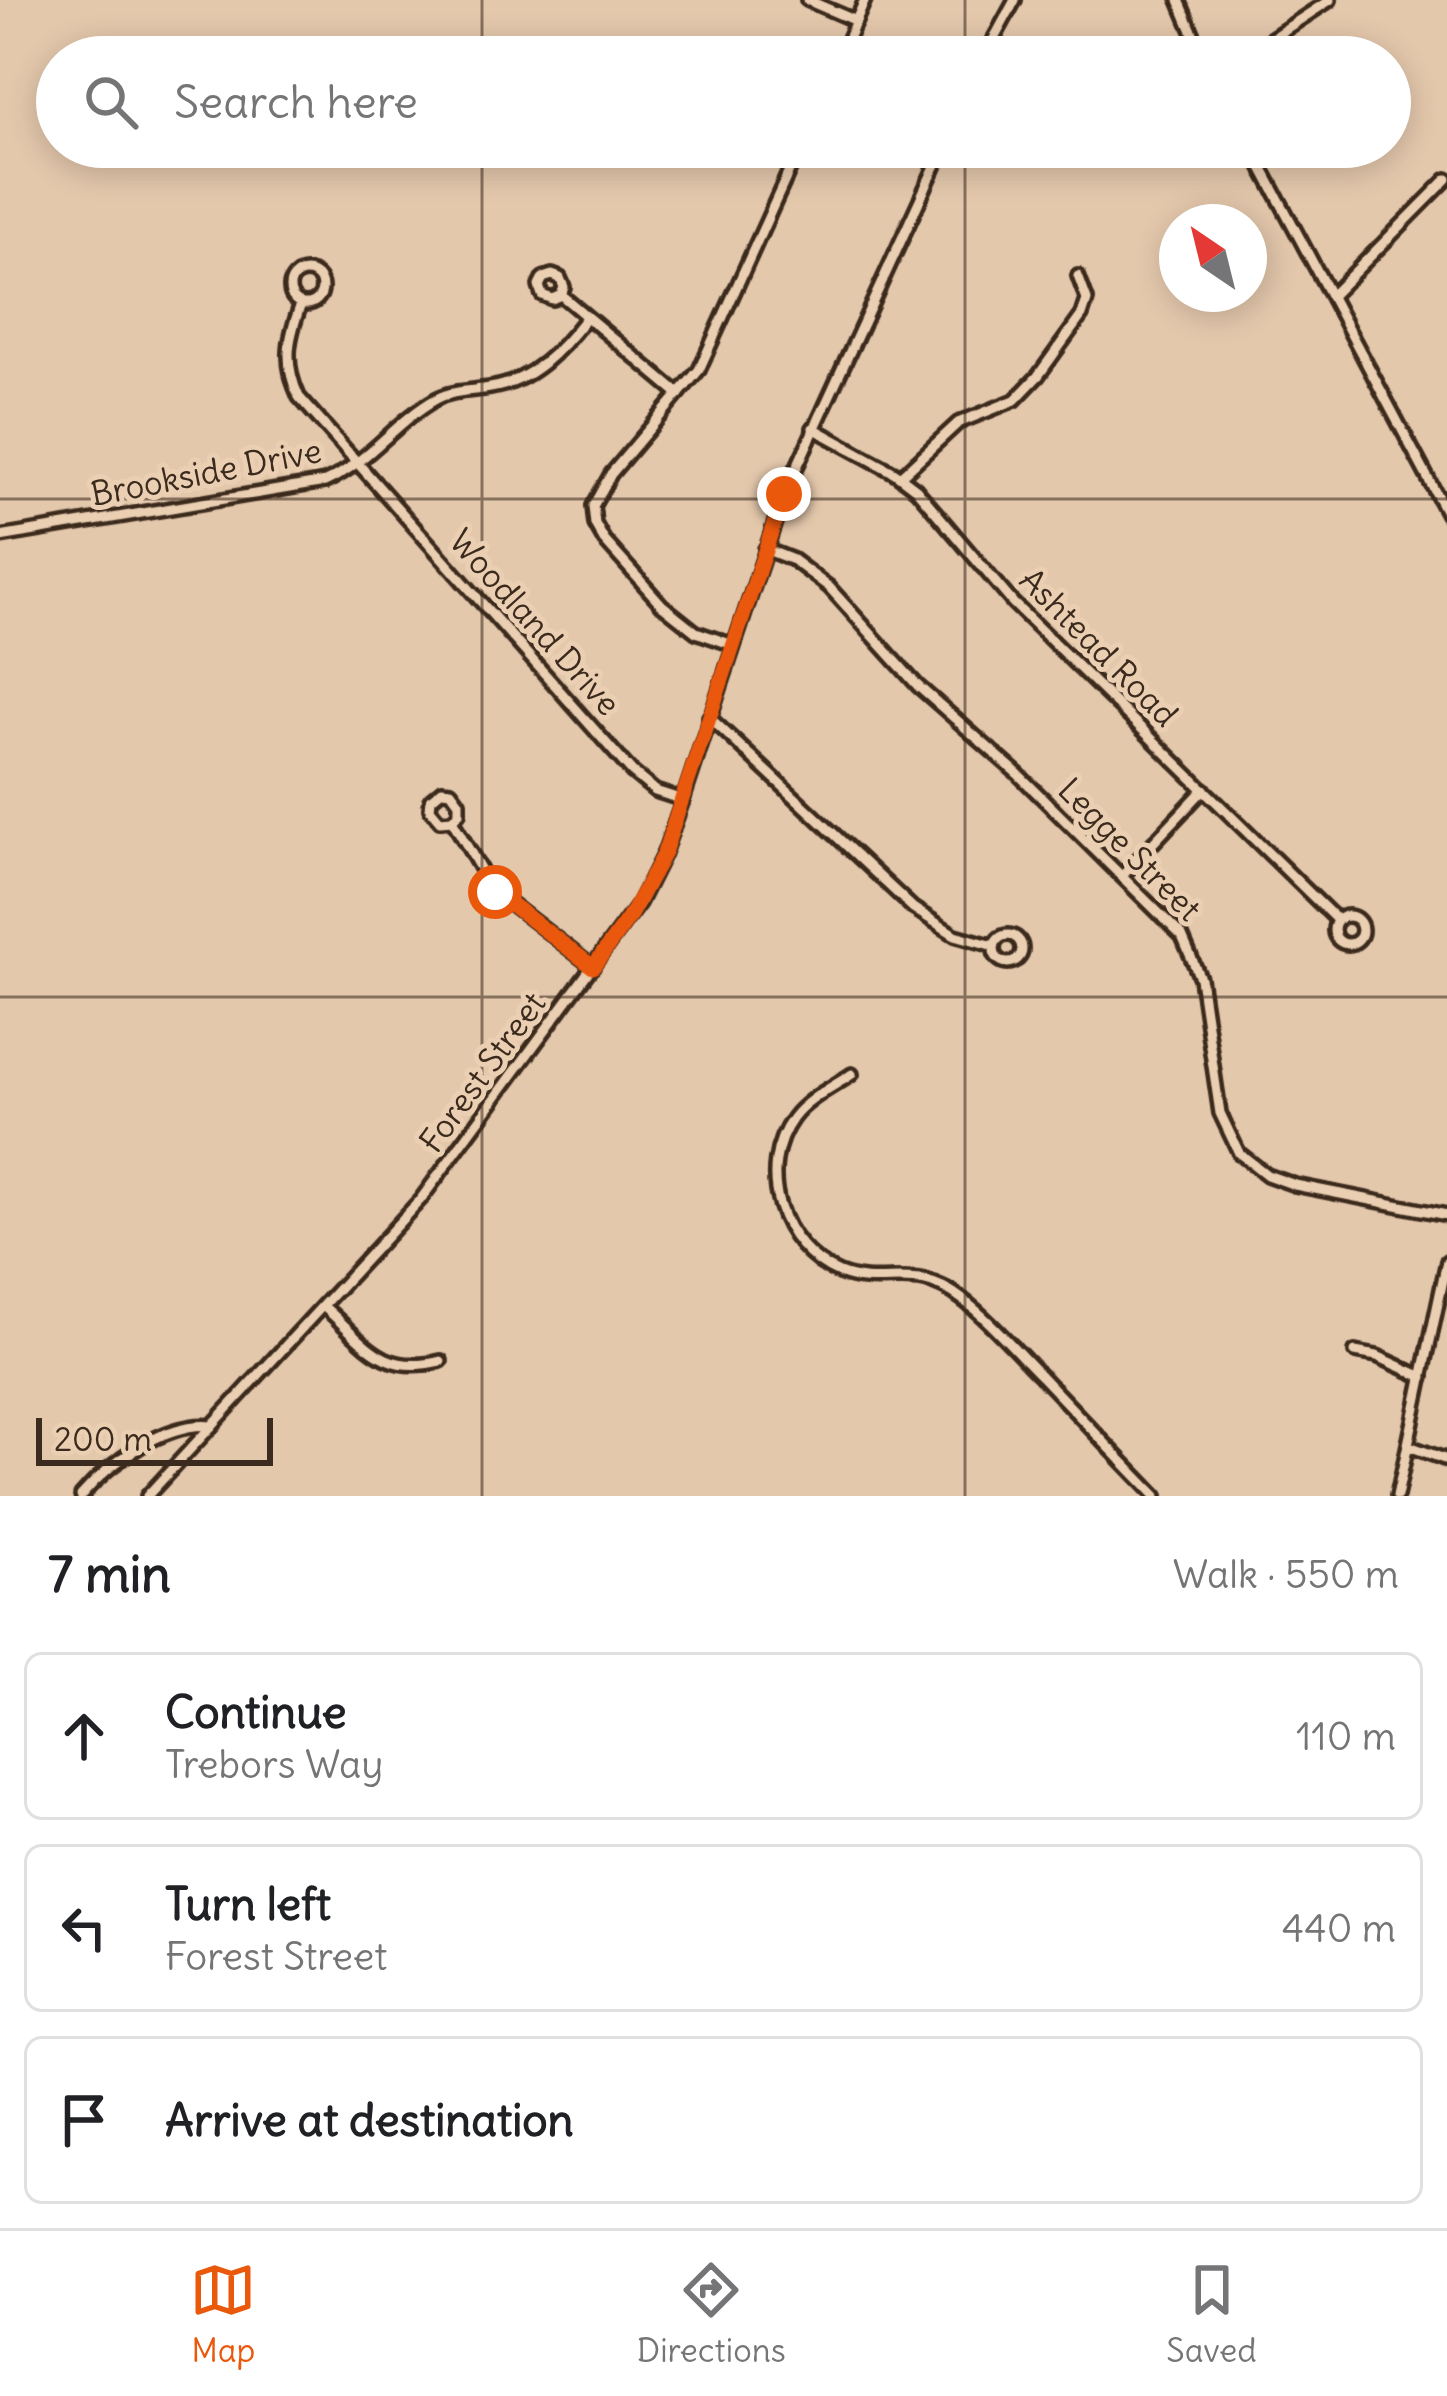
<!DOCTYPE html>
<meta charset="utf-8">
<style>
:root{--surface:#fff;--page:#f6f6f6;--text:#202124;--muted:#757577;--line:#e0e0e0;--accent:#ea580c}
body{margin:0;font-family:Delius,sans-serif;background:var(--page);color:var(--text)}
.compass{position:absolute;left:1159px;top:204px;width:108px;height:108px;border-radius:50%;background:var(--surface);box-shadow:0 6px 30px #0003;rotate:325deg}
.scale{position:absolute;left:36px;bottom:30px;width:237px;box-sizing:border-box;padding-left:12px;border:6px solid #3b2a1e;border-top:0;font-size:33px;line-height:42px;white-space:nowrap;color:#3b2a1e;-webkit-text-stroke:9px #ebcfb2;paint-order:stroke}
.stop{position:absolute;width:36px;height:36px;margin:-27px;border:9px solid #ea580c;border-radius:50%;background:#fff}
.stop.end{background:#ea580c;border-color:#fff;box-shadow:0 3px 12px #0008}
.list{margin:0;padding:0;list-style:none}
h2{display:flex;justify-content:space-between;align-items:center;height:156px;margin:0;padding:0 48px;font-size:51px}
h2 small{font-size:39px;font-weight:400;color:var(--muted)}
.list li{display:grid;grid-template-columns:78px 1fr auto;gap:36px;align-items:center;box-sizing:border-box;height:168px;margin:0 24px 24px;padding:0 24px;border:3px solid var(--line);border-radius:18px}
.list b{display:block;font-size:45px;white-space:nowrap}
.list p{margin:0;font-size:39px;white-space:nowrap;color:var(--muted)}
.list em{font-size:39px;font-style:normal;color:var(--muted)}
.icon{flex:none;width:66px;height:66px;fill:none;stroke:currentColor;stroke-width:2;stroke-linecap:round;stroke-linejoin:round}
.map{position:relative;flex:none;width:1447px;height:1496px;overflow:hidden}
.search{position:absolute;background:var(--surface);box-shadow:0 6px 30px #0003;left:36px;right:36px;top:36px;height:132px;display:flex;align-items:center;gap:30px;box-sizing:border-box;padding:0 42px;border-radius:66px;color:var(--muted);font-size:45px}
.sheet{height:732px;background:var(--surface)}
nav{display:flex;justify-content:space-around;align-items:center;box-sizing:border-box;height:168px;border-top:3px solid var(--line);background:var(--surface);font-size:33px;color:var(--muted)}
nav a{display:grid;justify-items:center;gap:6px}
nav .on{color:var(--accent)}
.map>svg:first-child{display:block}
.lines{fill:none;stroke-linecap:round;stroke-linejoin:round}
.minor-casing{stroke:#3b2a1e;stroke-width:18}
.minor{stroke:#ebcfb2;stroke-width:9}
.route{stroke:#ea580c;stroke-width:15}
.grid{fill:none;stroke:#3b2a1e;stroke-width:3;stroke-opacity:0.55}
.labels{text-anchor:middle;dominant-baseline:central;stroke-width:10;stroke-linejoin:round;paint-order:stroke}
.street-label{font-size:33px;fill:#3b2a1e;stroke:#ebcfb2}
</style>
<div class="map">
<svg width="1447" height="1496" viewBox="0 0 1447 1496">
<rect width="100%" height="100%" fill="#e4c8ac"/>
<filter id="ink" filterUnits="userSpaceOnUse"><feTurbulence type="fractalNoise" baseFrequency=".00833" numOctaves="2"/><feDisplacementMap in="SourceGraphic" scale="24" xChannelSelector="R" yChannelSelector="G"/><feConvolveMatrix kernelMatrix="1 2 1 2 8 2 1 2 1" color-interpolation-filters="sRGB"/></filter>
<g filter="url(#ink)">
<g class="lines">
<defs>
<g id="minor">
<path d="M 807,0 L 856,21"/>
<path d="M 1179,0 L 1203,57"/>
<path d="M 840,57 L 865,0"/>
<path d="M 984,57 L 1015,0"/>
<path d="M 1243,57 L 1330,0"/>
<path d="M 1251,147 L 1447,514"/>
<circle cx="306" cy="288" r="16"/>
<path d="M 561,295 L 552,299 L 542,295 L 539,286 L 543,278 L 552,275 L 560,278 L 564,287 L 561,295 L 679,394"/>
<path d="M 1332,295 L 1447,179"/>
<path d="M 301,304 C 288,339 283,362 299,397 L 632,772 L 655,791 L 683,800"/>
<path d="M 813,428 L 895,473 L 916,489 L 1013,603 L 1337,920"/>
<path d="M 901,476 L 958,423 L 1015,400 L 1038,376 L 1082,315 L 1087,300 L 1078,276"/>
<path d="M 0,537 L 325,482 C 369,462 395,422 436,399 C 453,390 472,391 490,388 C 531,382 561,350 585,319"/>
<path d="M 765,549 L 793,560 L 829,587 L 918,686 L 1018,774 L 1182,936 L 1200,978 L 1220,1113 L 1239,1153 L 1267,1175 L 1295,1185 L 1447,1215"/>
<path d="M 733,645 L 696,632 L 662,605 L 604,540 L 595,524 L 593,506 L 611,474 L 699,370 L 800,147"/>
<path d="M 709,717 L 913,908 L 955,935 L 994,946"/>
<path d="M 452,820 L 440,821 L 430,809 L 431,799 L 442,790 L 451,791 L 459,802 L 459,813 L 452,820 L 492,889 L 593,967"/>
<path d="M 1123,875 L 1204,789"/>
<circle cx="1348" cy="930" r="14"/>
<circle cx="1008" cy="949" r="14"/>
<path d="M 852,1074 C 833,1087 807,1099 793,1118 C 755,1170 780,1248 839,1273 C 884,1291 914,1262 962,1299 C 991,1321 1015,1350 1041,1376 C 1079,1416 1117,1456 1156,1496"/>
<path d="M 323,1306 C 366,1343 381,1376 441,1361"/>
<path d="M 1355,1352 L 1377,1356 L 1423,1377"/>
<path d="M 1409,1446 L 1447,1460"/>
<path d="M 81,1496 C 109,1463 166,1421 212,1426"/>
<path d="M 147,1496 L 421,1199 L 639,903 L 664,853 L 683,800 L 784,495 L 944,147"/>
<path d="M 1397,1496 L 1447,1261"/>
</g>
</defs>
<!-- minor casing -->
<use href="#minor" class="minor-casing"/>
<!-- minor -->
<use href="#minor" class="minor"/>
</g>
</g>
<g class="lines" filter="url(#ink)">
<!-- route -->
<path class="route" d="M 495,892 L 593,967 L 628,919 L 664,853 L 784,494"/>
</g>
<!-- grid -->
<path class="grid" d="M 482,0 L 482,57M 965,0 L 965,57M 482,147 L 482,1496M 965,147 L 965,1496M 0,499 L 1447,499M 0,997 L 1447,997"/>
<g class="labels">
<!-- street labels -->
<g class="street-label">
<text transform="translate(206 472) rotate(-11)">Brookside Drive</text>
<text transform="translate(535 622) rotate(48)">Woodland Drive</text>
<text transform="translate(1099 647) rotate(45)">Ashtead Road</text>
<text transform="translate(1130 849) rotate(45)">Legge Street</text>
<text transform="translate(482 1072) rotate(-54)">Forest Street</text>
</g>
</g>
</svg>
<svg class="compass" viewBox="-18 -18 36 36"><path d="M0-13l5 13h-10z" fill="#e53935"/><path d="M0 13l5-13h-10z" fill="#757577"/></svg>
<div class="scale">200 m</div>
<div class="stop" style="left:495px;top:892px"></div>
<div class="stop end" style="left:784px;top:494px"></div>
<div class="search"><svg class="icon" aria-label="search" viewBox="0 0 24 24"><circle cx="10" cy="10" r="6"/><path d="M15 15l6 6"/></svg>Search here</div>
</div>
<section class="sheet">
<h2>7 min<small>Walk · 550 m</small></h2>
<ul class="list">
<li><svg class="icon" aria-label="ahead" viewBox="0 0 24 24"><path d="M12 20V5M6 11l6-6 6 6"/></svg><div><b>Continue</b><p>Trebors Way</p></div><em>110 m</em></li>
<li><svg class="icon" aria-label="left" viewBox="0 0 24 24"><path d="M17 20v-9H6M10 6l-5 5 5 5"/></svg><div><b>Turn left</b><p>Forest Street</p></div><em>440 m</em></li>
<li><svg class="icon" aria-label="arrive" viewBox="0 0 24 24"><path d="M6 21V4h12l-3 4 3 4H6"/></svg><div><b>Arrive at destination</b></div></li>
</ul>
</section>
<nav>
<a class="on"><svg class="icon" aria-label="map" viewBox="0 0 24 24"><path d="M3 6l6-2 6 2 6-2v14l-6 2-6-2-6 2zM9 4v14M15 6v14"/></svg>Map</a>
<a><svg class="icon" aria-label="directions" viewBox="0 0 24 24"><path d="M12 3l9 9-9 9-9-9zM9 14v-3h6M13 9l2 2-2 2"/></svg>Directions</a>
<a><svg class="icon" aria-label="saved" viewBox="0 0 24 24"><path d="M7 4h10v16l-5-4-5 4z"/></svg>Saved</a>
</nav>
